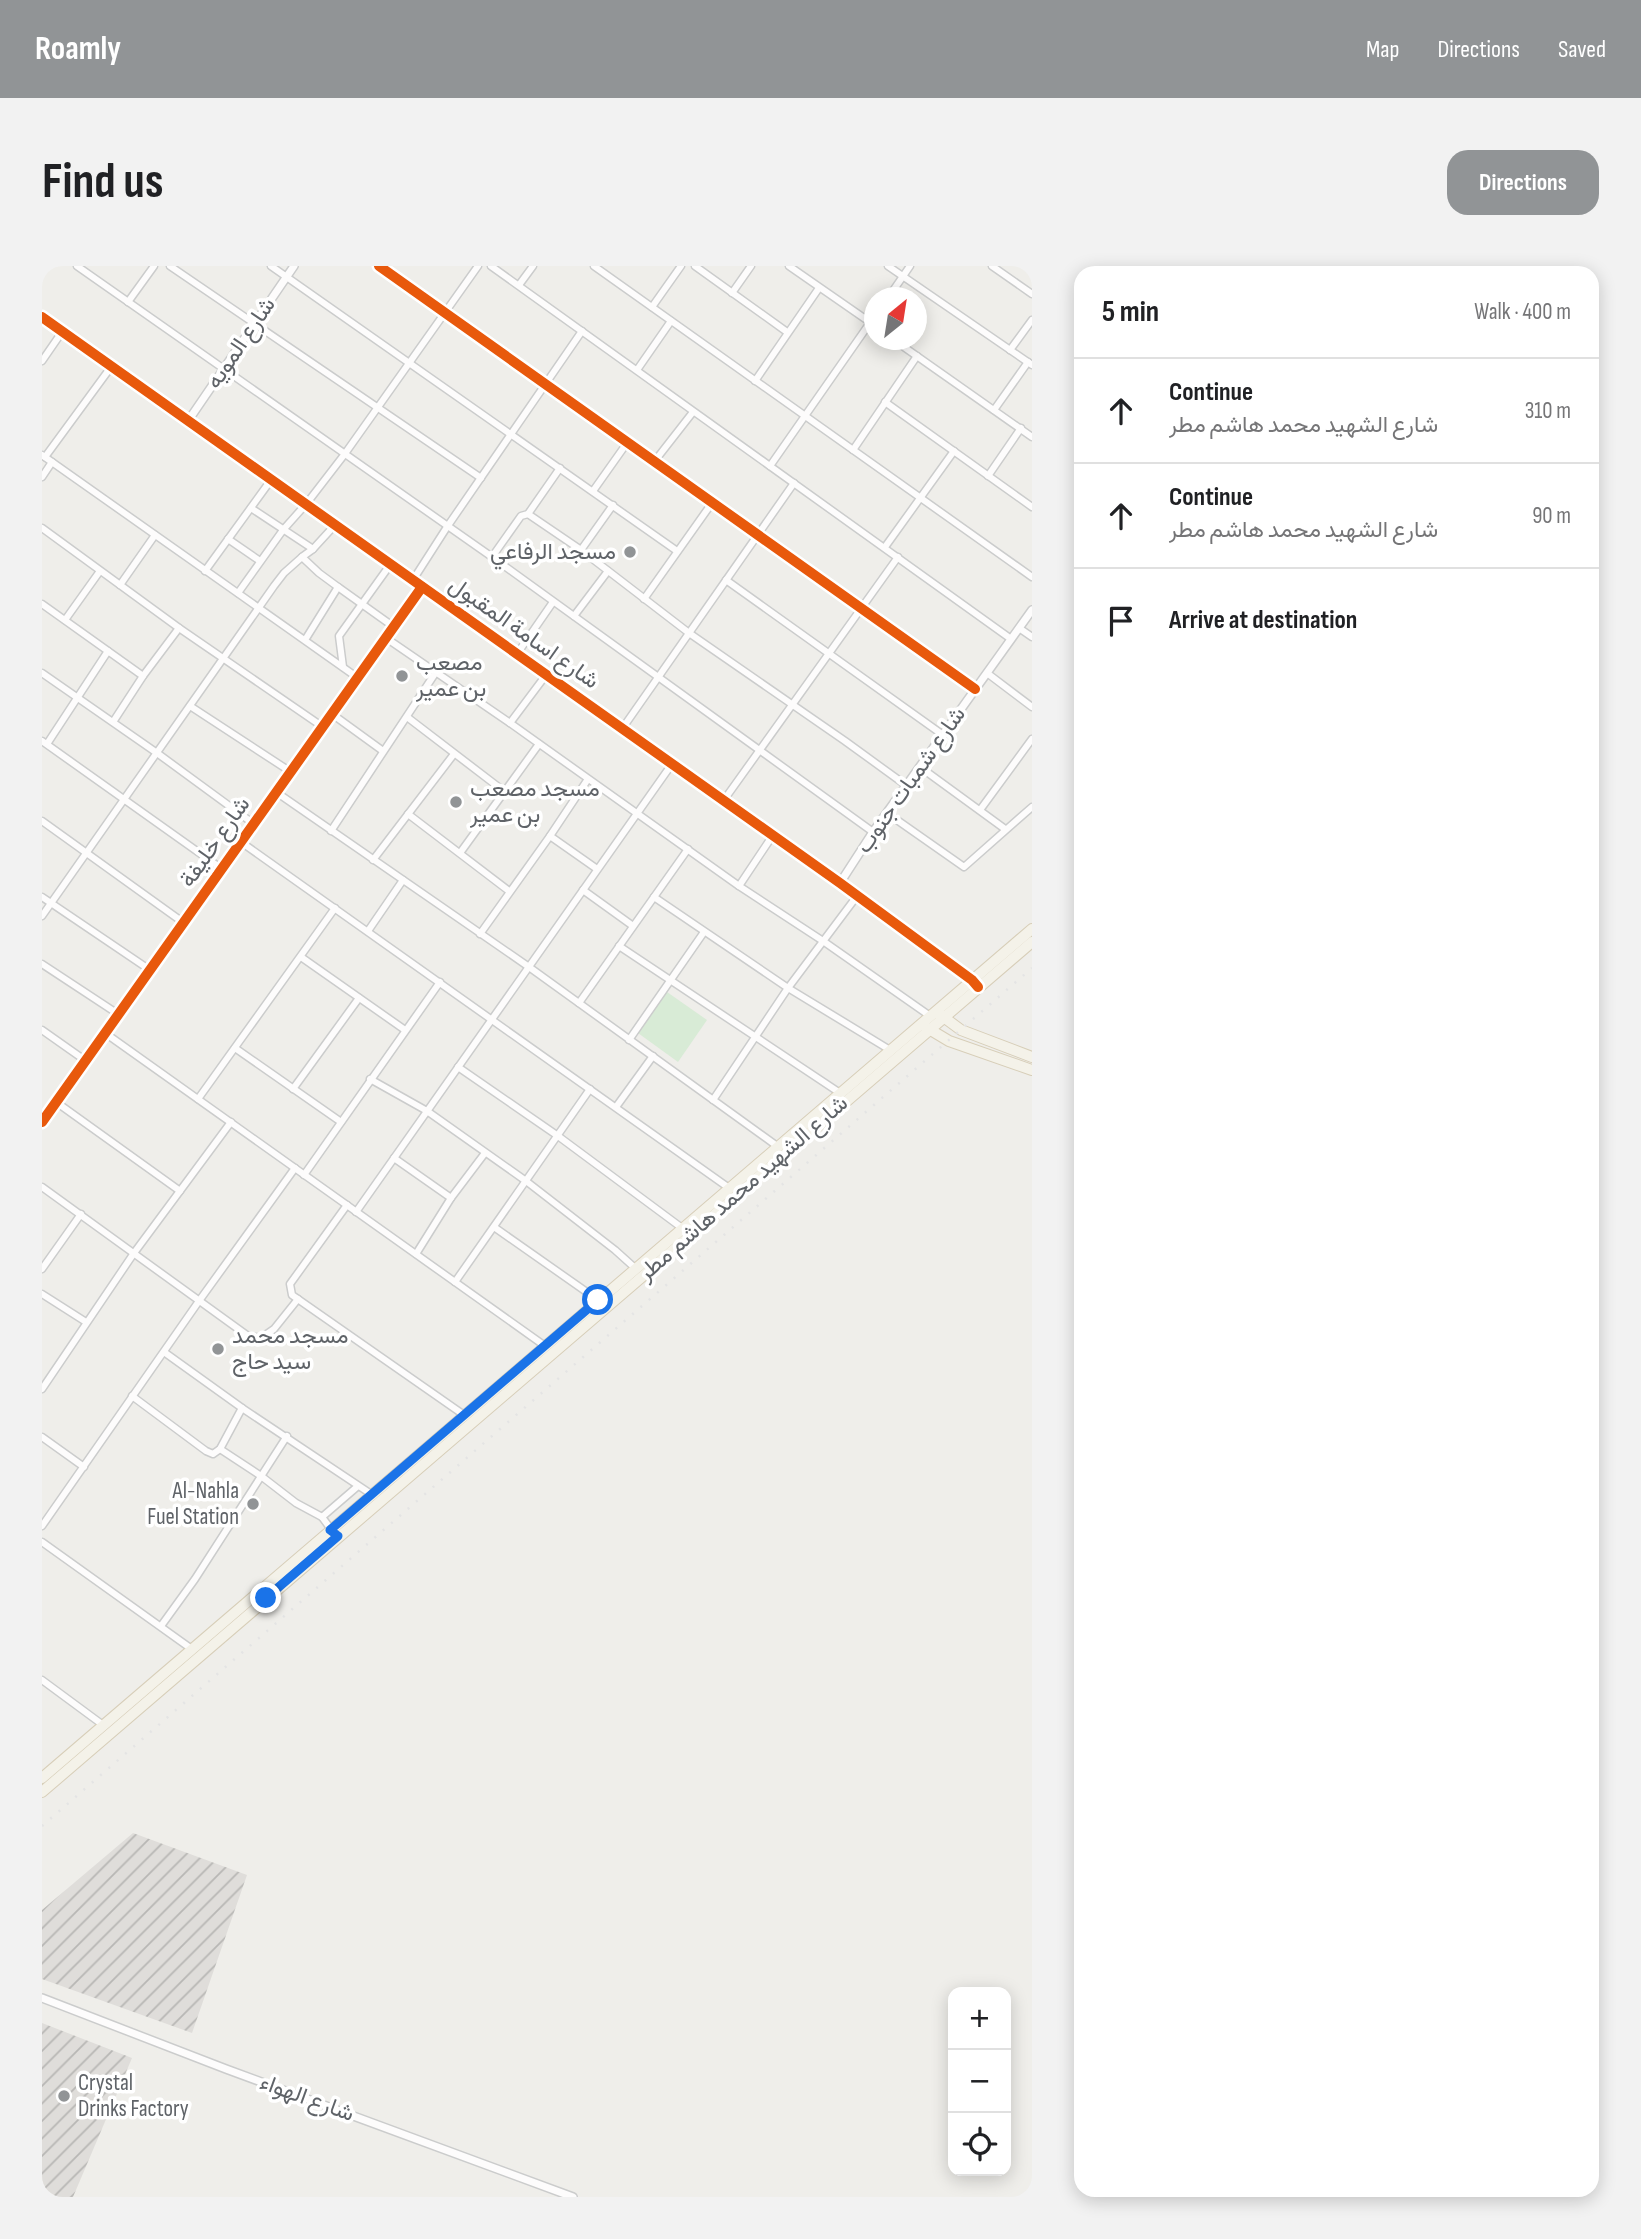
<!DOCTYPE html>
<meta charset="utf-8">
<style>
:root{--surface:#fff;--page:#f2f2f2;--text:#202124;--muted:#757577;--line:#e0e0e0;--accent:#919496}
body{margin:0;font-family:"Sofia Sans Condensed",Vazirmatn,sans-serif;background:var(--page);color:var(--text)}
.controls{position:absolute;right:21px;bottom:21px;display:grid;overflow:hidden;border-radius:14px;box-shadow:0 4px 18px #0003}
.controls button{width:63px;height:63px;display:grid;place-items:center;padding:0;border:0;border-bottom:2px solid var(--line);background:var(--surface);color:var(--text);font:35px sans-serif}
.compass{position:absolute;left:822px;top:21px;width:63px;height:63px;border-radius:50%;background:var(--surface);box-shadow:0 4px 18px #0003;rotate:30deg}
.stop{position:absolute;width:21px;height:21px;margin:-16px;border:5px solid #1a73e8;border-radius:50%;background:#fff}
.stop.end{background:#1a73e8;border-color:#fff;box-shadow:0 2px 7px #0008}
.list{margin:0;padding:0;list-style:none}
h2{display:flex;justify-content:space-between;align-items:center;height:91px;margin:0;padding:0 28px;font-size:30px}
h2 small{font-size:23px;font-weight:400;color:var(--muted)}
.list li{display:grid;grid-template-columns:46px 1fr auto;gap:21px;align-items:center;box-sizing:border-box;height:105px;padding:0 28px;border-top:2px solid var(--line)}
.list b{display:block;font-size:26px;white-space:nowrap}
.list p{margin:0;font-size:23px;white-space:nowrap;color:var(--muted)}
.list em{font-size:23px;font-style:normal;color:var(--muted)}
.icon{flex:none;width:38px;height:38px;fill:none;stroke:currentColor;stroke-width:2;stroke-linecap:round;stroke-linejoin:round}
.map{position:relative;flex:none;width:990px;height:1931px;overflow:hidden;border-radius:21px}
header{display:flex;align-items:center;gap:42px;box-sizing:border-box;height:98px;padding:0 35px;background:var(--accent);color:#fff}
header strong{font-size:33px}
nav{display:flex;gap:38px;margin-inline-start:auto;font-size:24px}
.intro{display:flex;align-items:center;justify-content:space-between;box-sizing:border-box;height:168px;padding:0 42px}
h1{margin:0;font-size:49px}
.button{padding:18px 32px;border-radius:21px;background:var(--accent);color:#fff;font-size:24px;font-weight:700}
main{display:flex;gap:42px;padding:0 42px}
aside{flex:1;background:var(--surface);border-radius:21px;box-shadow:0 4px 18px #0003}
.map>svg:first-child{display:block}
.industrial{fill:url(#industrial-furrows)}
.green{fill:#d8ebd6}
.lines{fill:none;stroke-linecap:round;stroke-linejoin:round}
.minor-casing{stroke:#cbcccc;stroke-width:9}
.tertiary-casing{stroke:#cbcccc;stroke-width:10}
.primary-casing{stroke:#d7ceb8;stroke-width:12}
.minor{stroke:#fdfcfc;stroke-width:6}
.tertiary{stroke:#fdfcfc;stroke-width:7}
.primary{stroke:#f4f2e9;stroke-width:10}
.rail{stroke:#e4e4e4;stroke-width:2.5;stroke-dasharray:2 9;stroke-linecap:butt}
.cycleway-casing{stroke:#fff;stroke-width:15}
.cycleway{stroke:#e8590c;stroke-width:10}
.route{stroke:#1a73e8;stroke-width:9}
.poi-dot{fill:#919496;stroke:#fff;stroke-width:2.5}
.labels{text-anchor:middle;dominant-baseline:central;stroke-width:7;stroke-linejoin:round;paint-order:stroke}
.street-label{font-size:23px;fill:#5f6368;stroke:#fff}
.poi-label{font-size:23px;fill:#5f6368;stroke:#fff;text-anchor:start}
</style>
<header>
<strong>Roamly</strong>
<nav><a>Map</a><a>Directions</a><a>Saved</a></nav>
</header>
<div class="intro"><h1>Find us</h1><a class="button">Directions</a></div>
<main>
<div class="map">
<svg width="990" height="1931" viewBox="0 0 990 1931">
<defs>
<pattern id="industrial-furrows" width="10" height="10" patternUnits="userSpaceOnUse" patternTransform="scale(1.75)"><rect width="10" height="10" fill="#dfddda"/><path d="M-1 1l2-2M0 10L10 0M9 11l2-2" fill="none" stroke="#b8b7b5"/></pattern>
</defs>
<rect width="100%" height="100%" fill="#efeeea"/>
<!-- industrial -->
<g class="industrial">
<path d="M 91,1567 L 205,1609 L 150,1767 L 0,1713 L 0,1644 Z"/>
<path d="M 0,1757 L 90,1792 L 31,1931 L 0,1931 Z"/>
</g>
<!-- green -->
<path class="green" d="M 625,726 L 665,754 L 636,796 L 596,767 Z"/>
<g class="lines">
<defs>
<g id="minor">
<path d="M 35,0 L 450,291 L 831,566"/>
<path d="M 128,0 L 439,212"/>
<path d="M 229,0 L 635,285"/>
<path d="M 337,0 L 933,423"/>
<path d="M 449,0 L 969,373"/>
<path d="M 552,0 L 990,311"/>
<path d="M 653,0 L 745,66"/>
<path d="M 747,0 L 832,59"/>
<path d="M 846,0 L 990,99"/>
<path d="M 950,0 L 990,28"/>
<path d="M 477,19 L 491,0"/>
<path d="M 690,27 L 709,0"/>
<path d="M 846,32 L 868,0"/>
<path d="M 86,36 L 112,0"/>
<path d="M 610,41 L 639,0"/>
<path d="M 852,74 L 990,171"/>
<path d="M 968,84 L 990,54"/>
<path d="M 0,95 L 20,66"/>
<path d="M 595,104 L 629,55"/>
<path d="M 713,115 L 777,22"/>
<path d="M 843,136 L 990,241"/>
<path d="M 952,144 L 986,96"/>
<path d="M 811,184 L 875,90"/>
<path d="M 0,189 L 316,412"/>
<path d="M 3,191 L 69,101"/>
<path d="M 612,196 L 651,146"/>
<path d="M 728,200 L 832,51"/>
<path d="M 946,210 L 979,162"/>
<path d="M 0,211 L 10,196"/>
<path d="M 551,225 L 585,177"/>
<path d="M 209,242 L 271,283"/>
<path d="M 486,248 L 539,284 L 647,367 L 803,475 L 865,520"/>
<path d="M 0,262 L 137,362 L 281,461"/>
<path d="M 186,273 L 218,295"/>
<path d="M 843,281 L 912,185"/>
<path d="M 539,284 L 571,239"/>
<path d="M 450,291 L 479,250 L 486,248 L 518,202"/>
<path d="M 163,305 L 229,214"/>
<path d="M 371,314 L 405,261 L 540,65"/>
<path d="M 684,314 L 901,469"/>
<path d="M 78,319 L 113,269"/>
<path d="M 296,321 L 352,361"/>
<path d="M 196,327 L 241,264 L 265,237 L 302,189 L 436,0"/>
<path d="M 602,333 L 670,237"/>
<path d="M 0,338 L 101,410"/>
<path d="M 532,350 L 566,305"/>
<path d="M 23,354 L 58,305"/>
<path d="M 977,362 L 990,371"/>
<path d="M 344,372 L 468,457 L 697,620 L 781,675 L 888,750"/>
<path d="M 263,374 L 296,321 L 277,307 L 260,291 L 271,283 L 293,259"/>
<path d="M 475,388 L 511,336"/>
<path d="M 301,401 L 297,370 L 348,299"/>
<path d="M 0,407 L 115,487 L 212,558"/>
<path d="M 945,407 L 990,441"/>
<path d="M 148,440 L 249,506"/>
<path d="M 290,448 L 341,485"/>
<path d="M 365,451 L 463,526"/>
<path d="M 71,456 L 101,410 L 137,362"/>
<path d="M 468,457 L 504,409"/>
<path d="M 580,463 L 752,217"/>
<path d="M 0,475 L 180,603"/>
<path d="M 5,478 L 66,385"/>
<path d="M 878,501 L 963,563"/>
<path d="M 234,526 L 487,701 L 735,880"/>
<path d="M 682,534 L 856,291"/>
<path d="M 938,544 L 990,473"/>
<path d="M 845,547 L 922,601 L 990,541"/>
<path d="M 366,548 L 467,625"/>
<path d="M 0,555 L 142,657"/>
<path d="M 289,565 L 394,406"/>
<path d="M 508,570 L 555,603"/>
<path d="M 199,576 L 687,922"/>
<path d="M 418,587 L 497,478"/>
<path d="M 331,594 L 412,488"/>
<path d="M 697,620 L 731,569"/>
<path d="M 541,624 L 591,660"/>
<path d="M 0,631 L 108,704"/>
<path d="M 612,631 L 746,722 L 848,784"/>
<path d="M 0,650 L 232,320 L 242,307 L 260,291"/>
<path d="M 326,665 L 361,614"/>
<path d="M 438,668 L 508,570 L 546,513"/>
<path d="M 577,680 L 798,827"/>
<path d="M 259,691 L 363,764"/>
<path d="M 0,698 L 76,748"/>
<path d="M 537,737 L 646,583"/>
<path d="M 0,764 L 44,795"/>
<path d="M 63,767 L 503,1080"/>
<path d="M 587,774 L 662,666"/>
<path d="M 193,782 L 299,856"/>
<path d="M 416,801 L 516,870 L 640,962"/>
<path d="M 328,813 L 385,845 L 484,915 L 573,984 L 593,1002"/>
<path d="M 251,823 L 317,732"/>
<path d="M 156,833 L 293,642"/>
<path d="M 671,834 L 746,722 L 815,630"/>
<path d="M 14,836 L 138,925"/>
<path d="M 574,841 L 611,790"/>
<path d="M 0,856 L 380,321"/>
<path d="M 352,892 L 409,932"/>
<path d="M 262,909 L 398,716"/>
<path d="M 0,921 L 206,1070 L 219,1072 L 232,1063 L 256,1033"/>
<path d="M 305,939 L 248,1018 L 250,1029 L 422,1149"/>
<path d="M 314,946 L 630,498"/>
<path d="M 452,961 L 556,1034"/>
<path d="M 374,988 L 409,932 L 443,887"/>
<path d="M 0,1003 L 39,948"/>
<path d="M 413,1016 L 548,823"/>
<path d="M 0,1028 L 44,1056"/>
<path d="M 122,1086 L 200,1142 L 329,1228"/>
<path d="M 0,1123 L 92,987 L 189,856"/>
<path d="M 90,1130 L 164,1185 L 171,1188 L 178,1183 L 200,1142"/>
<path d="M 0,1171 L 42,1201"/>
<path d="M 178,1183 L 219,1210 L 254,1237 L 280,1251 L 291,1266"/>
<path d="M 280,1251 L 316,1220"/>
<path d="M 0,1260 L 157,1035 L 253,902"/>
<path d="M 0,1276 L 151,1384"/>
<path d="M 119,1360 L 153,1313 L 245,1170"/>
<path d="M 0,1414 L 61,1459"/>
</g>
<g id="tertiary">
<path d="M 0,51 L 798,617 L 933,718"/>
<path d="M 146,155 L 252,0"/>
<path d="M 798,617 L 831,566 L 990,344"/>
<path d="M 0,1732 L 184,1803 L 531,1931"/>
</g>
<g id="primary">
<path d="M 896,747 L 919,764 L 990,791"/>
<path d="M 882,760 L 907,775 L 990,804"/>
<path d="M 0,1512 L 990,663"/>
<path d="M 0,1526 L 990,676"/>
</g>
</defs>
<!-- minor casing -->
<use href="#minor" class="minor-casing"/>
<!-- tertiary casing -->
<use href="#tertiary" class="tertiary-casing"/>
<!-- primary casing -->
<use href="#primary" class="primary-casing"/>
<!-- minor -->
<use href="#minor" class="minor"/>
<!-- tertiary -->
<use href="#tertiary" class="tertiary"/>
<!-- primary -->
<use href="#primary" class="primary"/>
<!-- rail -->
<path class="rail" d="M 0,1560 L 990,702"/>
<defs>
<g id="cycleway">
<path d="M 337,0 L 933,423"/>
<path d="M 0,51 L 798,617 L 930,714 L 936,721"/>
<path d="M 0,856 L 380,321"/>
</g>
</defs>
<!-- cycleway casing -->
<use href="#cycleway" class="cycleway-casing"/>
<!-- cycleway -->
<use href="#cycleway" class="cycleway"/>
</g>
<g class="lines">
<!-- route -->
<path class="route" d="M 224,1332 L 296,1270 L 288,1264 L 556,1034"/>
</g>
<!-- markers -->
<g class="poi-dot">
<circle cx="588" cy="286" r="7"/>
<circle cx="360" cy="410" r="7"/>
<circle cx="414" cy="536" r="7"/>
<circle cx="176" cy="1083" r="7"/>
<circle cx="211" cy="1238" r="7"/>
<circle cx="22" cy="1830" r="7"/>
</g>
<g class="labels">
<!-- street labels -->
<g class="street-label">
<text transform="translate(199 77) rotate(-56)">شارع المويه</text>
<text transform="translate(482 367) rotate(35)">شارع اسامة المقبول</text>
<text transform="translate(869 514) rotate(-55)">شارع شمبات جنوب</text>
<text transform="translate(173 576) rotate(-55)">شارع خليفة</text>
<text transform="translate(701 922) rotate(-41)">شارع الشهيد محمد هاشم مطر</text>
<text transform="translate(265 1832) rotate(20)">شارع الهواء</text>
</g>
<!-- poi labels -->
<g class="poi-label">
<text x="574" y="286" text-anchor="end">مسجد الرفاعي</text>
<text x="374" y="397">مصعب<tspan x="374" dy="26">بن عمير</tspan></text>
<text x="428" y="523">مسجد مصعب<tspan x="428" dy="26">بن عمير</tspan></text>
<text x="190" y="1070">مسجد محمد<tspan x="190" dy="26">سيد حاج</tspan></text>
<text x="197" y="1225" text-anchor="end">Al-Nahla<tspan x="197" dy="26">Fuel Station</tspan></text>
<text x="36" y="1817">Crystal<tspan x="36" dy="26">Drinks Factory</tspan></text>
</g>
</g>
</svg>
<div class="controls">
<button>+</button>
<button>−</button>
<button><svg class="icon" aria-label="locate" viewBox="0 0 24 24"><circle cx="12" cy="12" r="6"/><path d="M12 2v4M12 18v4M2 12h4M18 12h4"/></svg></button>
</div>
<svg class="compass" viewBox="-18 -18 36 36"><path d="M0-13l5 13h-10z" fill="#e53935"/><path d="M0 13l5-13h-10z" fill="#757577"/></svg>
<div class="stop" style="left:556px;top:1034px"></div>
<div class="stop end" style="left:224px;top:1332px"></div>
</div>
<aside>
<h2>5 min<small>Walk · 400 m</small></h2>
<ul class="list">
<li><svg class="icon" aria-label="ahead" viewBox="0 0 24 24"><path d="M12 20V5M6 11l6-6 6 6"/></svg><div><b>Continue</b><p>شارع الشهيد محمد هاشم مطر</p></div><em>310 m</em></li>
<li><svg class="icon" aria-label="ahead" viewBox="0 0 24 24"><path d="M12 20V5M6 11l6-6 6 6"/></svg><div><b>Continue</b><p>شارع الشهيد محمد هاشم مطر</p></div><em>90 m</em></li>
<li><svg class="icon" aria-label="arrive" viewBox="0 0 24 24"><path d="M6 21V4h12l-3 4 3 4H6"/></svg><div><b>Arrive at destination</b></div></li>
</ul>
</aside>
</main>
